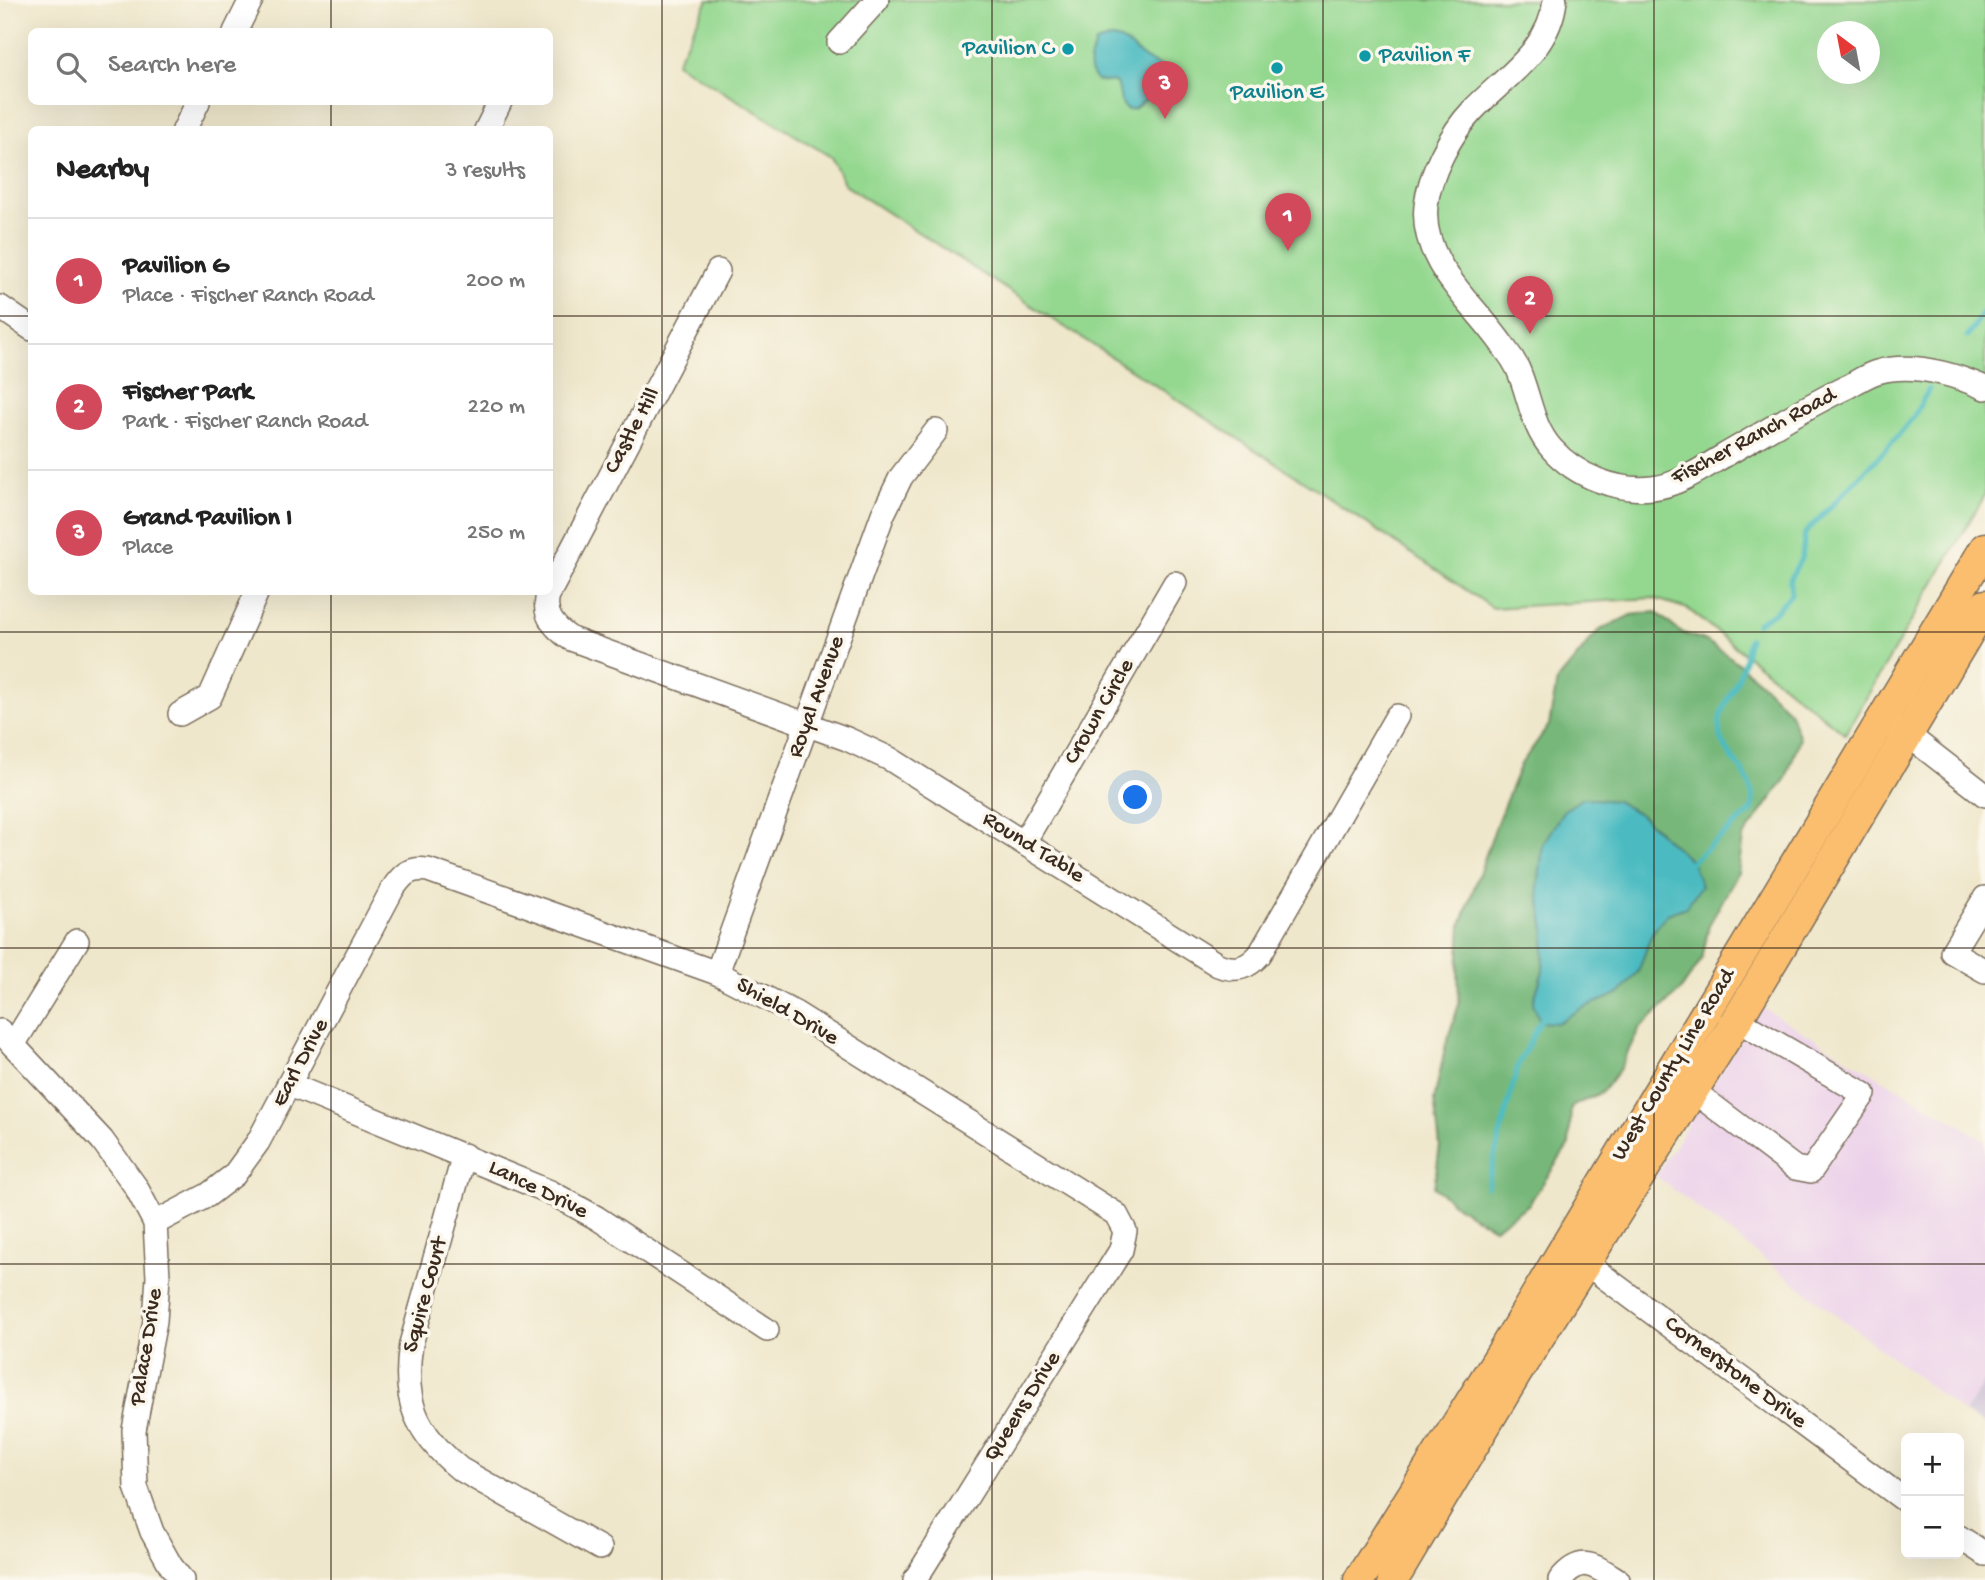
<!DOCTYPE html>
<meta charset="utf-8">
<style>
:root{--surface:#fff;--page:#f6f6f6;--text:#222;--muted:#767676;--line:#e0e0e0;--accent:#d1495b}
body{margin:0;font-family:"Gochi Hand",sans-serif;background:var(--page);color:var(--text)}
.controls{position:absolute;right:21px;bottom:21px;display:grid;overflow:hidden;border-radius:10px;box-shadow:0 7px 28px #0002}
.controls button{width:63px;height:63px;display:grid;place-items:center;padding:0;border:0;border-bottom:2px solid var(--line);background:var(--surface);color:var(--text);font:35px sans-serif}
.compass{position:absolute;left:1817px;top:21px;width:63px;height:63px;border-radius:50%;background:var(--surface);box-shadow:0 7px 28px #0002;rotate:328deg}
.you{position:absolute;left:1136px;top:798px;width:24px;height:24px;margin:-18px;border:5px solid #fff;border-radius:50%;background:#1a73e8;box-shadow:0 0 0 10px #1a73e833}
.badge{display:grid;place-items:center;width:46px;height:46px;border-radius:50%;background:var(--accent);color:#fff;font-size:23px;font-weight:700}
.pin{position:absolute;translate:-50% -58px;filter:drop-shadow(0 2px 4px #0008)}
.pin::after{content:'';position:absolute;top:37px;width:24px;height:21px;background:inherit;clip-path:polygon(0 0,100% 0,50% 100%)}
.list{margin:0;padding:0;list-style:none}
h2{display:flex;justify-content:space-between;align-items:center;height:91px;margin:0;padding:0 28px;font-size:30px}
h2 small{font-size:23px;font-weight:400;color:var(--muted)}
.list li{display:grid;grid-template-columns:46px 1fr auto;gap:21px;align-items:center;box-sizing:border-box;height:126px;padding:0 28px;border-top:2px solid var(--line)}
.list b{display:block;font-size:26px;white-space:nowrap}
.list p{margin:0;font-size:23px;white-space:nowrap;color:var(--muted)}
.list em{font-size:23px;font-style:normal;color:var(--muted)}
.icon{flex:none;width:38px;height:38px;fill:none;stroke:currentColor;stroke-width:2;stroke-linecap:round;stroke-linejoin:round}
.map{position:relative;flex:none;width:1985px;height:1580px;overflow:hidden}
.search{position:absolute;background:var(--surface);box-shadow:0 7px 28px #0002;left:28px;top:28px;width:525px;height:77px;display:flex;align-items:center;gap:18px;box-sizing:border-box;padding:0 24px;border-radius:10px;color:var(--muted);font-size:26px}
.panel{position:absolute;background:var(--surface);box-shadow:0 7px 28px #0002;left:28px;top:126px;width:525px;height:469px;border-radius:10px}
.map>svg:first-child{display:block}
.built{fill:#ecd1ea}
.industrial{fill:#cbbfd5}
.green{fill:#94d890;stroke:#688157;stroke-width:2;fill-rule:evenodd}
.forest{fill:#77b87a;stroke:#59714c;stroke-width:2;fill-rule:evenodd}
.water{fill:#4cbbc1;stroke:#447270;stroke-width:2}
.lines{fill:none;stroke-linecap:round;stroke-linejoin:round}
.stream{stroke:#4cbbc1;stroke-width:5}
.minor-casing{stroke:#7a6c5b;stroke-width:26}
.major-casing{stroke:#7a6c5b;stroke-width:33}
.minor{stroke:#fff;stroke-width:23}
.major{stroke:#fbbe6e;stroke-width:30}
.grid{fill:none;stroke:#3b2a1e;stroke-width:2;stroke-opacity:0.55}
.culture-dot{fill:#0f9aa8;stroke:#fbf7ec;stroke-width:2.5}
.labels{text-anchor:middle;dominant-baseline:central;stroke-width:7;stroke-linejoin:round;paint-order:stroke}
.culture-label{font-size:23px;fill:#0d838f;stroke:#fbf7ec;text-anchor:end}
.street-label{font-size:23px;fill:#3b2a1e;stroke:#fbf7ec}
</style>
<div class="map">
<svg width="1985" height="1580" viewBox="0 0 1985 1580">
<rect width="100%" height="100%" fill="#fbf7ec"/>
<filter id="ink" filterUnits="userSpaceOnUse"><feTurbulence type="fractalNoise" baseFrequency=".0143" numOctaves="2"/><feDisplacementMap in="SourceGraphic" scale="14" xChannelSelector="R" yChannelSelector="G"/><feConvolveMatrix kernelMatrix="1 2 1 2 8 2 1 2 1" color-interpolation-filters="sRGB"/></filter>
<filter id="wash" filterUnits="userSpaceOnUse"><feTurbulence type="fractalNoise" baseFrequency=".00686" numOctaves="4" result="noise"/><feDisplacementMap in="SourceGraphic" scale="28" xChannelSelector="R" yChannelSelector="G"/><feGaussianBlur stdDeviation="1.57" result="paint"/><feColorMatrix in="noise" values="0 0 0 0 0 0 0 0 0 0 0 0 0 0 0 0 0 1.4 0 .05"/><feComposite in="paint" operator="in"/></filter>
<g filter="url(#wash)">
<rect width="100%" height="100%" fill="#efe7cb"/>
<!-- built -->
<path class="built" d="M 1761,1007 L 1985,1140 L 1985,1380 L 1964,1413 L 1656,1176 Z"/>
<!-- industrial -->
<path class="industrial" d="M 1985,1380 L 1985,1425 L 1964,1413 Z"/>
<!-- green -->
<path class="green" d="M 708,0 L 1985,0 L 1985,495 L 1845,734 L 1688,609 L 1653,598 L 1493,608 L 1305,482 L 845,185 L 831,157 L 676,63 ZM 1828,32 L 1870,32 L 1870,74 L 1828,74 Z"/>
<!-- forest -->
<path class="forest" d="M 1656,612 L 1680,632 L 1706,641 L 1733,659 L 1760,682 L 1790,712 L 1800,738 L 1786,778 L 1743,838 L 1738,873 L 1709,925 L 1702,959 L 1680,991 L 1639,1029 L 1619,1070 L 1602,1092 L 1571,1107 L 1569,1145 L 1528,1205 L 1494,1228 L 1459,1208 L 1434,1187 L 1440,1146 L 1434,1100 L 1446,1044 L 1459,1004 L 1458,971 L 1461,925 L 1498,820 L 1521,764 L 1549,725 L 1557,681 L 1598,631 L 1631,615 ZM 1616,801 L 1638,813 L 1659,831 L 1686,907 L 1667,914 L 1652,933 L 1638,972 L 1557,1023 L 1533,1003 L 1543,971 L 1545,930 L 1538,889 Z"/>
<!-- water -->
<g class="water">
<path d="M 1113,38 C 1128,41 1132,48 1143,57 C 1152,65 1160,60 1165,74 L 1162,87 L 1134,109 L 1128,110 C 1116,102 1123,91 1115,82 L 1097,81 C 1084,69 1091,58 1095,43 Z"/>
<path d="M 1583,798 L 1616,801 L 1638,813 L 1692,862 L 1701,886 L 1686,907 L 1667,914 L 1652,933 L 1638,972 L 1620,993 L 1583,1008 L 1557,1023 L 1540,1022 L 1533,1003 L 1543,971 L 1545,930 L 1538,889 L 1543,844 L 1563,811 Z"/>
</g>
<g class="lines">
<!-- stream -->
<g class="stream">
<path d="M 1967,337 L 1985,310"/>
<path d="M 1757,624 L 1777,610 L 1791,594 L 1790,579 L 1802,557 L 1805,533 L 1892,443 L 1914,416 L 1929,389"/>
<path d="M 1687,865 L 1752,811 C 1758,777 1732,766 1721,738 C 1713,718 1732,694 1739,676 C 1744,665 1746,651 1749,639"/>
<path d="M 1487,1187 L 1518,1065 L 1542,1018"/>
</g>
</g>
</g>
<g filter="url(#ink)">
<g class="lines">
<defs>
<g id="minor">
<path d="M 1555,0 C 1550,51 1503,78 1472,111 C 1451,133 1429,175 1426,206 C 1420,265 1477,305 1506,350 C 1510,355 1514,361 1517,367 C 1530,395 1531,426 1552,449 C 1576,476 1617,492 1652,488 C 1676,486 1700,470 1720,458 C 1762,434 1804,407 1849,386 C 1858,381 1867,375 1877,372 C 1912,362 1953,374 1985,388"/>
<path d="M 235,32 L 251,0"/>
<path d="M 839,42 L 877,0"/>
<path d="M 184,130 L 198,102"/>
<path d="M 486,130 L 500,102"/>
<path d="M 0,307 L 32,329"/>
<path d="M 550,591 L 718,271"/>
<path d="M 549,592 C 541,613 554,628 571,639 L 847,739 L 890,759 L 1218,965 C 1236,972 1248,968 1260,954 L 1397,716"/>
<path d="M 180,714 L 210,697 L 257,592"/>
<path d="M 1894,727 L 1908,735 L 1985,795"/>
<path d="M 1024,842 L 1175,583"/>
<path d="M 1985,898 L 1952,952 L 1985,971"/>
<path d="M 717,973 L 883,514 L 901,477 L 936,431"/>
<path d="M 0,1031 L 102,1140 L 136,1187 L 155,1223 L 158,1277 L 155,1321 L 134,1430 L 136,1487 L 152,1532 L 171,1566 L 182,1580"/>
<path d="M 13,1045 L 77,941"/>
<path d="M 1680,1081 L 1795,1168 L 1811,1171 L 1864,1094 L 1737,1020"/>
<path d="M 290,1085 L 550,1192 L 597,1218 L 767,1330"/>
<path d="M 464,1155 L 411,1344 C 402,1401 416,1433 460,1469 L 600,1548"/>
<path d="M 155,1223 L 208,1195 L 234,1175 L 258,1142 L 392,890 C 402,875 409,867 428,870 L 717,973 L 795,1013 L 1116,1214 L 1125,1231 L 1121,1250 L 915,1580"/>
<path d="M 1572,1253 L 1906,1501"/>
<path d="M 1959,1537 L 1985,1554"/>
<path d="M 1560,1580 C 1581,1554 1594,1565 1618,1580"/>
</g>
<g id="major">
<path d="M 1359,1580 L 1502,1352 L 1985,548"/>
<path d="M 1393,1580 L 1516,1374 L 1737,1020 L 1985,605"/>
</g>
</defs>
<!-- minor casing -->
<use href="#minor" class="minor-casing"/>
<!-- major casing -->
<use href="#major" class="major-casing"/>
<!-- minor -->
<use href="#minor" class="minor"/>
<!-- major -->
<use href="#major" class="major"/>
</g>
</g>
<!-- grid -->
<path class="grid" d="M 331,0 L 331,32M 662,0 L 662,1580M 992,0 L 992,1580M 1323,0 L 1323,1580M 1654,0 L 1654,1580M 331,102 L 331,130M 0,316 L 32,316M 550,316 L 1985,316M 331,592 L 331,1580M 0,632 L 1985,632M 0,948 L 1985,948M 0,1264 L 1985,1264"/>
<!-- markers -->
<g class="culture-dot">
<circle cx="1068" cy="49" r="7"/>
<circle cx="1365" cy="56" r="7"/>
<circle cx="1277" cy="68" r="7"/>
</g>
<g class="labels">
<!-- culture labels -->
<g class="culture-label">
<text x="1054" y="49">Pavilion C</text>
<text x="1379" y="56" text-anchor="start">Pavilion F</text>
<text x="1277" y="93" text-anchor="middle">Pavilion E</text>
</g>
<!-- street labels -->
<g class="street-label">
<text transform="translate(633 431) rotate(-62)">Castle Hill</text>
<text transform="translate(1754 437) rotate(-28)">Fischer Ranch Road</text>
<text transform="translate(817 697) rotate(-70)">Royal Avenue</text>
<text transform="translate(1100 712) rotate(-60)">Crown Circle</text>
<text transform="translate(1033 848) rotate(32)">Round Table</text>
<text transform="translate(787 1012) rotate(30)">Shield Drive</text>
<text transform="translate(301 1063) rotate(-62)">Earl Drive</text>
<text transform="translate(1674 1065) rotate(-59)">West County Line Road</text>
<text transform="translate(538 1190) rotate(26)">Lance Drive</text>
<text transform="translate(426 1295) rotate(-75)">Squire Court</text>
<text transform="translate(147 1347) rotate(-81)">Palace Drive</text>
<text transform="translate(1735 1373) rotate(37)">Cornerstone Drive</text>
<text transform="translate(1023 1407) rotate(-58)">Queens Drive</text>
</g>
</g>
</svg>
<div class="controls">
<button>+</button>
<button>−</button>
</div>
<svg class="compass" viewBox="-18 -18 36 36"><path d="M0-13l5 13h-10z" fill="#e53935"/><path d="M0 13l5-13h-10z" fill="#767676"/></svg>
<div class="you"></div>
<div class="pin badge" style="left:1288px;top:251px">1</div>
<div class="pin badge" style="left:1530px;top:334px">2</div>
<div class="pin badge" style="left:1165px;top:119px">3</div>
<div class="search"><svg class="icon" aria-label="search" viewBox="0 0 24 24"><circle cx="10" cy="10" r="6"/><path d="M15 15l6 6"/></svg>Search here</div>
<section class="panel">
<h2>Nearby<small>3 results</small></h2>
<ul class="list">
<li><span class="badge">1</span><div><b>Pavilion G</b><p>Place · Fischer Ranch Road</p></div><em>200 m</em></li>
<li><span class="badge">2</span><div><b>Fischer Park</b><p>Park · Fischer Ranch Road</p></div><em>220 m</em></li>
<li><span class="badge">3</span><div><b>Grand Pavilion I</b><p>Place</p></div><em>250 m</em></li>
</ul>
</section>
</div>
